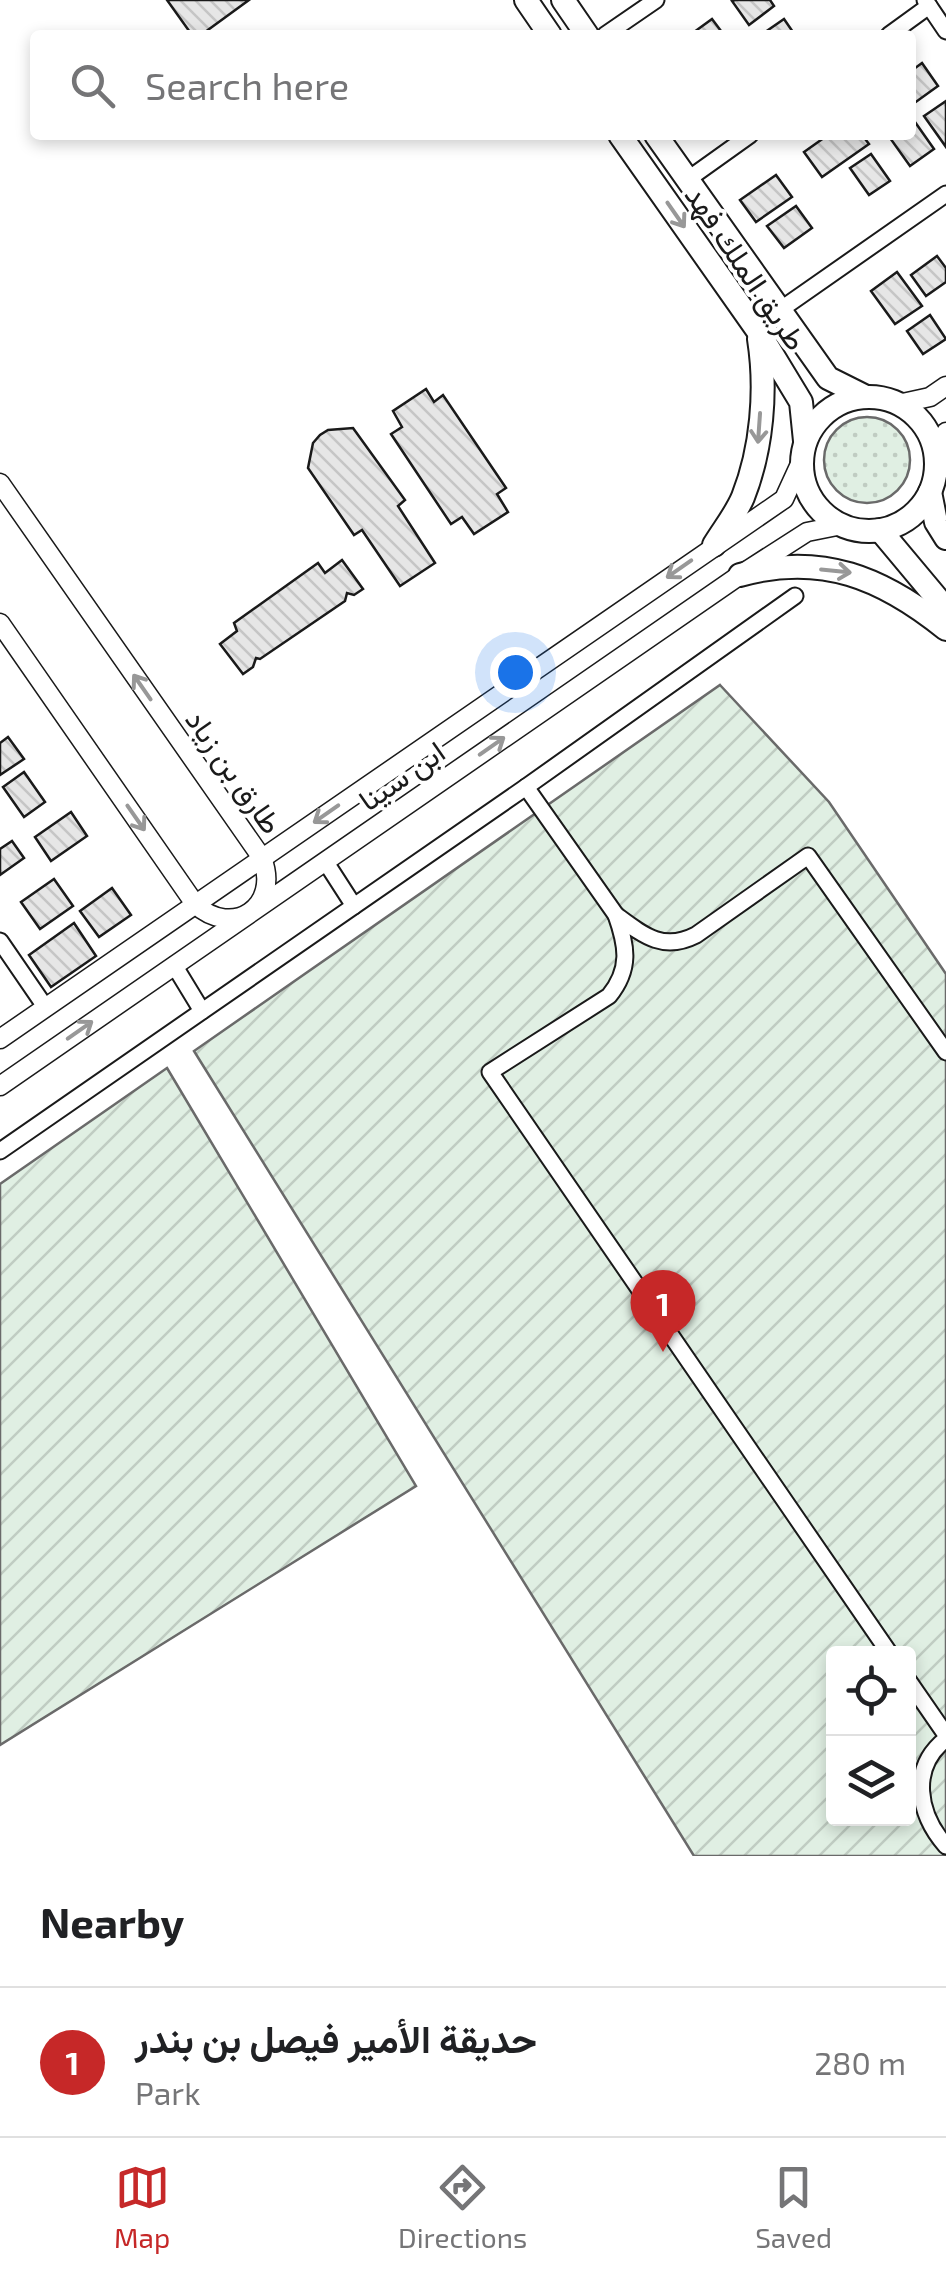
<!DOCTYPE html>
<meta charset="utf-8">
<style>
:root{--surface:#fff;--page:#f2f2f2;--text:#202124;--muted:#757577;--line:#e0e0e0;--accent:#c62828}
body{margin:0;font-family:"Exo 2",Vazirmatn,sans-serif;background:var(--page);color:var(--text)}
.controls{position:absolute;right:30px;bottom:30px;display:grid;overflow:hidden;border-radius:10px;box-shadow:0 5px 15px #0003}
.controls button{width:90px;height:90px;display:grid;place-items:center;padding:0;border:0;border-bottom:2px solid var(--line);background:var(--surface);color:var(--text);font:50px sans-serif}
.you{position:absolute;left:515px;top:672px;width:35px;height:35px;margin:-25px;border:8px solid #fff;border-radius:50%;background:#1a73e8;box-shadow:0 0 0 15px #1a73e833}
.badge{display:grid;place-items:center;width:65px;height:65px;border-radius:50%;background:var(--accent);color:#fff;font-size:32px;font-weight:700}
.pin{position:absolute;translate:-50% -82px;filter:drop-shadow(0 2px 5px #0008)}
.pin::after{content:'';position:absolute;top:52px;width:35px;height:30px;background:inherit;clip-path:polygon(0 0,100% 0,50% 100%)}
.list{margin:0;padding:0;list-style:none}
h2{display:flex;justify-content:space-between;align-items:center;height:130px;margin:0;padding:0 40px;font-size:42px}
h2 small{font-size:32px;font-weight:400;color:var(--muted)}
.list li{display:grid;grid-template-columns:65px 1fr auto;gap:30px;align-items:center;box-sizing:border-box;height:150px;padding:0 40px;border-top:2px solid var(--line)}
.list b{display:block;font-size:38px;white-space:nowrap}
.list p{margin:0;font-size:32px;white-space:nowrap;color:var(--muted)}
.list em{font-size:32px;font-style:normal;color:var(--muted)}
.icon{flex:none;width:55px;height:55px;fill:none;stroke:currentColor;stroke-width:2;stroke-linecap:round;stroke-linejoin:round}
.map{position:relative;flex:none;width:946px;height:1856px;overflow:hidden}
.search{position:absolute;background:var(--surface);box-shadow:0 5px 15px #0003;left:30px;right:30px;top:30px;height:110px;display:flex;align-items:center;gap:25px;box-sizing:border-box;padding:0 35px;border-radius:10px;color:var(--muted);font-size:38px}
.sheet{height:280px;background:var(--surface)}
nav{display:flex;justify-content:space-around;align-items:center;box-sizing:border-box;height:140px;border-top:2px solid var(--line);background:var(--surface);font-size:28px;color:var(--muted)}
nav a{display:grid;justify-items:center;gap:5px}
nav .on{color:var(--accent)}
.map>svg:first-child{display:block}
.grass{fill:url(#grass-dots);stroke:#6a6a6a;stroke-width:2.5}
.garden{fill:url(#garden-furrows);stroke:#6a6a6a;stroke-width:2.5;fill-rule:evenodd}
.building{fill:url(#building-back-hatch);stroke:#1a1a1a;stroke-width:2.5}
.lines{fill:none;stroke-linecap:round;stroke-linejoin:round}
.minor-casing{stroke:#1a1a1a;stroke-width:19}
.tertiary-casing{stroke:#1a1a1a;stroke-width:21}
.primary-casing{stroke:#1a1a1a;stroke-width:26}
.minor{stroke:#fff;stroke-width:15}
.tertiary{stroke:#fff;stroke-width:18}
.primary{stroke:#fff;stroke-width:22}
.oneway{stroke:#989898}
.labels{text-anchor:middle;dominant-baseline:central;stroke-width:8;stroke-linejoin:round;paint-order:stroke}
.street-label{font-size:30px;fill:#1a1a1a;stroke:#fff}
</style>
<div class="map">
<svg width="946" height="1856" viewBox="0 0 946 1856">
<defs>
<pattern id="grass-dots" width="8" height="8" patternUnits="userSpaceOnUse" patternTransform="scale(2.5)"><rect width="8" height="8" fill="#e0efe3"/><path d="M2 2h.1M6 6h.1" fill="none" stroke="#c0ccc2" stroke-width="1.8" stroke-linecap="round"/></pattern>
<pattern id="garden-furrows" width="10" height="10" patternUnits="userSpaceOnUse" patternTransform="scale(2.5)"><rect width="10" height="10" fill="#e0efe3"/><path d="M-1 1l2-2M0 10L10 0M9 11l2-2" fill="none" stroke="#c0ccc2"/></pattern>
<pattern id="building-back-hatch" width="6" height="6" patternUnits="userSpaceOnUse" patternTransform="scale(2.5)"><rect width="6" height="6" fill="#e6e6e6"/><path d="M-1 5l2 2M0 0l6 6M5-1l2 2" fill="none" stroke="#c5c5c5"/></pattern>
</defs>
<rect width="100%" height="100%" fill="#fff"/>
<!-- grass -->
<circle class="grass" cx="867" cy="460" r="43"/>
<!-- garden -->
<g class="garden">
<path d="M 720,685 L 829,802 L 946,974 L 946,1856 L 694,1856 L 194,1051 ZM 834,1654 L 908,1654 L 908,1818 L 834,1818 Z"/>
<path d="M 167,1068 L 416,1486 L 0,1745 L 0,1184 Z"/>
</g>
<!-- building -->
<g class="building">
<path d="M 167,0 L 249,0 L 201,35 L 192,35 Z"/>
<path d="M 735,0 L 770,0 L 774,6 L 749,25 L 732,1 Z"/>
<path d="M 712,19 L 724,35 L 690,35 Z"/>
<path d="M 784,19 L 795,35 L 761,35 Z"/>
<path d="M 922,63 L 938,86 L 913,104 L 911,71 Z"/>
<path d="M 946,101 L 946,147 L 924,116 Z"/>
<path d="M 915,122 L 934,149 L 910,166 L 890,138 L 895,135 L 911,135 L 911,124 Z"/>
<path d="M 828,135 L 862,135 L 869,144 L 822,177 L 804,152 Z"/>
<path d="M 871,154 L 890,181 L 869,195 L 850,168 Z"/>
<path d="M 776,175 L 792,197 L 756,222 L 740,200 Z"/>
<path d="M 796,206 L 812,228 L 784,248 L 767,226 Z"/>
<path d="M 937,256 L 946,268 L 946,282 L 926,296 L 911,275 Z"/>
<path d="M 897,272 L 922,306 L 895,324 L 871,291 Z"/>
<path d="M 930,315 L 946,339 L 923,354 L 907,331 Z"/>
<path d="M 426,389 L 434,402 L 443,395 L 506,488 L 497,494 L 508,512 L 474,534 L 462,517 L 451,524 L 391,434 L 402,427 L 393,411 Z"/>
<path d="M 353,428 L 405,500 L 398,506 L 435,563 L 400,586 L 362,530 L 354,535 L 308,468 L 313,443 L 320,435 L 328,430 Z"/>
<path d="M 342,560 L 363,589 L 354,595 L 347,593 L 345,601 L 260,659 L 256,658 L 253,667 L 243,674 L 220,644 L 237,631 L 234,623 L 318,563 L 325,573 Z"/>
<path d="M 8,737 L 24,759 L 0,775 L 0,743 Z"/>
<path d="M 24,772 L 45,802 L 24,817 L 3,787 Z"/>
<path d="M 71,812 L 87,836 L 51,861 L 35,837 Z"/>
<path d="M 12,841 L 24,858 L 0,875 L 0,849 Z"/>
<path d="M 54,879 L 73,906 L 40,929 L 21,902 Z"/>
<path d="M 112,888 L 131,915 L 99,937 L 80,911 Z"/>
<path d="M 74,923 L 96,956 L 51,987 L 29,955 Z"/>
</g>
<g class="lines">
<defs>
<g id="minor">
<path d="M 925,0 L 946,31"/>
<path d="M 605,35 L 656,0"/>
<path d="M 889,35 L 929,6"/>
<path d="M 687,180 L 750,135"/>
<path d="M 780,310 L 946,194"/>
<path d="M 526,787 L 616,915"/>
<path d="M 325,861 L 354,906"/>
<path d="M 0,941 L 46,1008"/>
<path d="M 174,965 L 202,1011"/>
<path d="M 0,1151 L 526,787 L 795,596"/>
<path d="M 890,1654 L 490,1072 L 609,996 C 631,969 627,946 616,915 C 643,935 663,952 696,935 L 808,856 L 946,1052"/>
<path d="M 908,1680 L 946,1735"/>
<path d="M 946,1739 C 909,1768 918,1814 946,1846"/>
</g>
<g id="tertiary">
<path d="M 898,404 L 930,397 L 946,386"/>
<path d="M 936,457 L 946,432"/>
<path d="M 0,483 L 262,858 C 281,906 233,939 195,904 L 0,623"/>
<path d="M 0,1039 L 784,499 L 801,462"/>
<path d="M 0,1086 L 740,575 L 807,532 L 842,525"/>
</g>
<g id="primary">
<path d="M 526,0 L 550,35"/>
<path d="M 563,0 L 587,35"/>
<path d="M 620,135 L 758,331 L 801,402 L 805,441"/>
<path d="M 656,135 L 828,378 L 866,397"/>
<circle cx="869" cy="464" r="67"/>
<path d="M 930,492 L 936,522 L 946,538"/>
<path d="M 880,530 L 946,609"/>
<path d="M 714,545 C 723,530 736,514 743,497 C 762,449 767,390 759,339"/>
<path d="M 740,575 C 821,552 883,578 946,629"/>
</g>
</defs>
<!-- minor casing -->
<use href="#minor" class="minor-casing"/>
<!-- tertiary casing -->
<use href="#tertiary" class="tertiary-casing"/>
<!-- primary casing -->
<use href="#primary" class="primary-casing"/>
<!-- minor -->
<use href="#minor" class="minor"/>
<!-- tertiary -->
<use href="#tertiary" class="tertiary"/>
<!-- primary -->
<use href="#primary" class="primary"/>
</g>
<!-- one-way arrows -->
<defs><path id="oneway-shaft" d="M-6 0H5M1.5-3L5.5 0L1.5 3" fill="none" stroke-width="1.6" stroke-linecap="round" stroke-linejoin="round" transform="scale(2.5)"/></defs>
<g class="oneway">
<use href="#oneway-shaft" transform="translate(676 215) rotate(55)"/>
<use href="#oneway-shaft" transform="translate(759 428) rotate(94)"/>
<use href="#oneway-shaft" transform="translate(679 569) rotate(145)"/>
<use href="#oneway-shaft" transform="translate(836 571) rotate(6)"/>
<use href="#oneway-shaft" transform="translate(142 687) rotate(-125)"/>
<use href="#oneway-shaft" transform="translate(492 746) rotate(-35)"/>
<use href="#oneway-shaft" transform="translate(326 814) rotate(145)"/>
<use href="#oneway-shaft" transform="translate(136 818) rotate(55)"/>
<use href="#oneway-shaft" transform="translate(80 1030) rotate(-35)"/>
</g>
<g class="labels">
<!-- street labels -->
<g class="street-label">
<text transform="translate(747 267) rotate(56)">طريق الملك فهد</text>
<text transform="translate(235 771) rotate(55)">طارق بن زياد</text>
<text transform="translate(401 775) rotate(-35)">ابن سينا</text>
</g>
</g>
</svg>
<div class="controls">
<button><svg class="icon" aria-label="locate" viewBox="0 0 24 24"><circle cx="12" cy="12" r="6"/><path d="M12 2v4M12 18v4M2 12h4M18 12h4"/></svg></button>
<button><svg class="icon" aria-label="layers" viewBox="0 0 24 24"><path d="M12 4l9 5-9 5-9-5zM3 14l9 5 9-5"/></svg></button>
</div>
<div class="you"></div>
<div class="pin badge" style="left:663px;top:1352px">1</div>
<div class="search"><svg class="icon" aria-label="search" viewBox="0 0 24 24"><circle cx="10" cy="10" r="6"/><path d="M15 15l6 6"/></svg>Search here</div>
</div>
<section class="sheet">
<h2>Nearby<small></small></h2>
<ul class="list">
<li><span class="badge">1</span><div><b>حديقة الأمير فيصل بن بندر</b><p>Park</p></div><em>280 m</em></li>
</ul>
</section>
<nav>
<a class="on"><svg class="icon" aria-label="map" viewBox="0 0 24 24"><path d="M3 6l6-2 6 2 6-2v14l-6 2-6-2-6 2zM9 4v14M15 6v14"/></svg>Map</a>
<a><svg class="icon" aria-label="directions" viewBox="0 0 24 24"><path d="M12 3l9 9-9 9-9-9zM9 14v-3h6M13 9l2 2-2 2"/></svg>Directions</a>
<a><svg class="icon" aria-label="saved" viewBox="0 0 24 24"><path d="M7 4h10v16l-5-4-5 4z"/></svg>Saved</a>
</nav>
